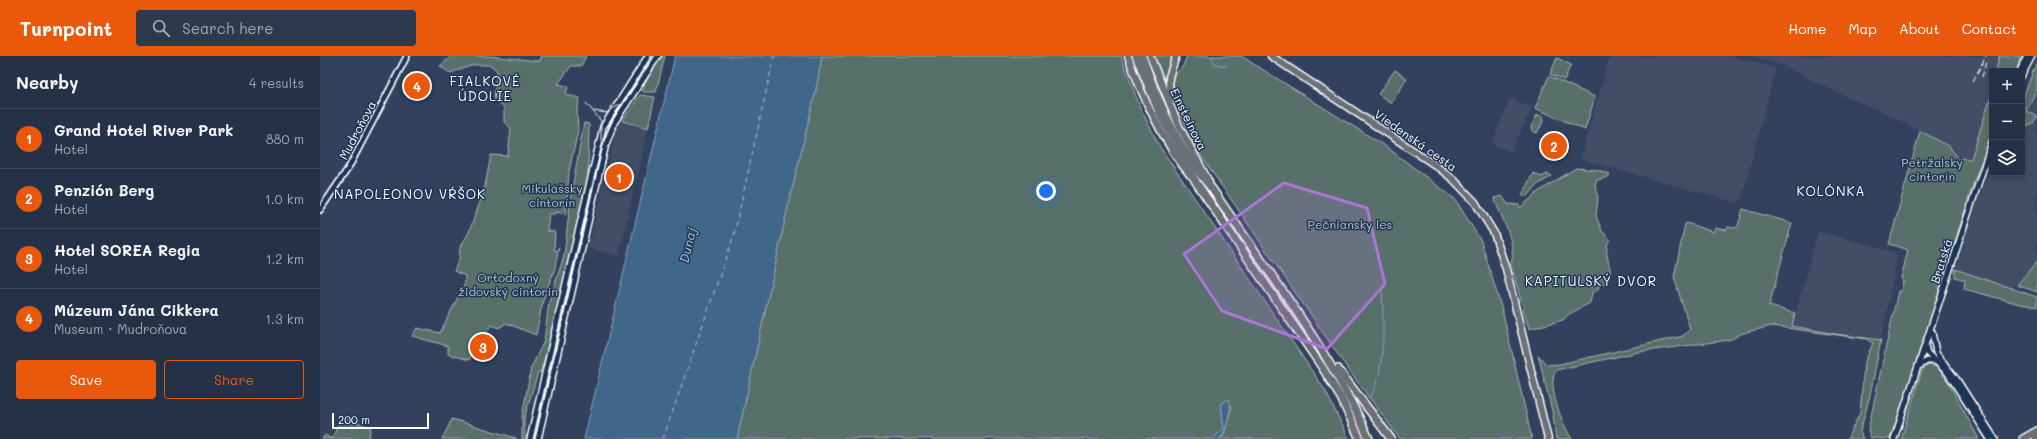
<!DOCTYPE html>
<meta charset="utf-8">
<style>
:root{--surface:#253146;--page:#2d394d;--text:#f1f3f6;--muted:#a3a9b3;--line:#424c5f;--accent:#ea580c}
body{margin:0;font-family:Mali,sans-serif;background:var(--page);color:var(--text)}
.controls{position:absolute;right:12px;top:12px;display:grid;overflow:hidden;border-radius:4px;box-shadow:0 2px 6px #0003}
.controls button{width:36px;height:36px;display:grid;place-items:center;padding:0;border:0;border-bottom:1px solid var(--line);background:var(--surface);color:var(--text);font:20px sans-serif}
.scale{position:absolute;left:12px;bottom:10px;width:97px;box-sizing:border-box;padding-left:4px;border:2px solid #fff;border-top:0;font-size:11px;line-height:14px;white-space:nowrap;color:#fff;-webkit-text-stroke:3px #1d3557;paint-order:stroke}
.you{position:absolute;left:726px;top:135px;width:14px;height:14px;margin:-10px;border:3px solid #fff;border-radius:50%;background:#1a73e8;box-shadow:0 0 0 6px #1a73e833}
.badge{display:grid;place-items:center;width:26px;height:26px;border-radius:50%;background:var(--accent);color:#fff;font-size:13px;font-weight:700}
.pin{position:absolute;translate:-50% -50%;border:2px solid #fff;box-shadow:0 1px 4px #0006}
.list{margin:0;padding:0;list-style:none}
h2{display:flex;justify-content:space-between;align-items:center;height:52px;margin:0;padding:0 16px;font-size:17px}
h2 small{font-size:13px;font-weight:400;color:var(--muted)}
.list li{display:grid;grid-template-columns:26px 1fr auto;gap:12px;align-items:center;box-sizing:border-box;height:60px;padding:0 16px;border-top:1px solid var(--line)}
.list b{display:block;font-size:15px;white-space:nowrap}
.list p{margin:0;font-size:13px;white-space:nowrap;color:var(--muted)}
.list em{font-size:13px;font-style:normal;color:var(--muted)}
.actions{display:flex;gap:8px;padding:12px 16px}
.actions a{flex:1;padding:9px 0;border:1px solid var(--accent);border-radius:4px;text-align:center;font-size:14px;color:var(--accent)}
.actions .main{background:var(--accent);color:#fff}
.icon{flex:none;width:22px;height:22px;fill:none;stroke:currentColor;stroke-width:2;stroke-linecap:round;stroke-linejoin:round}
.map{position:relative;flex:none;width:1717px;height:383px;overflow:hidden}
header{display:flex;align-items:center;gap:24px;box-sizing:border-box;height:56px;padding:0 20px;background:var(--accent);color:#fff}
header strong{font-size:19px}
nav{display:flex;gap:22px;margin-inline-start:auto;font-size:14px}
.search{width:280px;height:36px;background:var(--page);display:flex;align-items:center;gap:10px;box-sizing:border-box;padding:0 14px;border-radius:4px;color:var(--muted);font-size:15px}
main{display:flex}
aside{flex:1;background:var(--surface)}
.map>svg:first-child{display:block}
.built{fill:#434d66}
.green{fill:#596f6b;stroke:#acb7b5}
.water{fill:#416689;stroke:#8da3b8}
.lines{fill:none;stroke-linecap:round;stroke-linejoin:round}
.stream{stroke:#8da3b8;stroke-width:1}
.ferry{stroke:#b3c2d0;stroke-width:1;stroke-dasharray:5 4;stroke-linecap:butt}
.tertiary-casing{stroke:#fff;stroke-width:8}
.secondary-casing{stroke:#fff;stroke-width:8}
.primary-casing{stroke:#fff;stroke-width:9}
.motorway-casing{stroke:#fff;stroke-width:10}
.tertiary{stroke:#1d3557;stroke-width:4.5}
.secondary{stroke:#1d3557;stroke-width:5}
.primary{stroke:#6b6f75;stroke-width:6}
.motorway{stroke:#6b6f75;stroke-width:7}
.tram{stroke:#fff;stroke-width:1}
.rail{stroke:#fff;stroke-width:1;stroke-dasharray:6 3;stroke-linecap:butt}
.marked{fill:#a976d5;fill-opacity:0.2;stroke:#a976d5;stroke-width:3;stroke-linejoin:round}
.labels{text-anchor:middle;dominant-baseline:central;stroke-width:3;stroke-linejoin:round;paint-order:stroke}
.street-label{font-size:12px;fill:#fff;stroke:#1d3557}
.park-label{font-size:12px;fill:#bdc5c4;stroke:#1d3557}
.neighbourhood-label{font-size:13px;letter-spacing:1px;fill:#fff;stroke:#1d3557}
.water-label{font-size:13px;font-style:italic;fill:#b3c2d0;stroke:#1d3557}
</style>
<header>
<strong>Turnpoint</strong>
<div class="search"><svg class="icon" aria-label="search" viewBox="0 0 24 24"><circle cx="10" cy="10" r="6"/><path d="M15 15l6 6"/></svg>Search here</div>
<nav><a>Home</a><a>Map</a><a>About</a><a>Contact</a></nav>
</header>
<main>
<aside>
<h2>Nearby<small>4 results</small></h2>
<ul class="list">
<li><span class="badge">1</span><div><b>Grand Hotel River Park</b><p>Hotel</p></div><em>880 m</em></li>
<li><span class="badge">2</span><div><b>Penzión Berg</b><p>Hotel</p></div><em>1.0 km</em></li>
<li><span class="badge">3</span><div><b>Hotel SOREA Regia</b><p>Hotel</p></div><em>1.2 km</em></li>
<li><span class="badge">4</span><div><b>Múzeum Jána Cikkera</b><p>Museum · Mudroňova</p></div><em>1.3 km</em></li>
</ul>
<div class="actions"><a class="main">Save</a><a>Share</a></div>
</aside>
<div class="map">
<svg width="1717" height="383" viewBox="0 0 1717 383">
<rect width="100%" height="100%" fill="#31415e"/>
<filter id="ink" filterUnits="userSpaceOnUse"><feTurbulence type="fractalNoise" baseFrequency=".025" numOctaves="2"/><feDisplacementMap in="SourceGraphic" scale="8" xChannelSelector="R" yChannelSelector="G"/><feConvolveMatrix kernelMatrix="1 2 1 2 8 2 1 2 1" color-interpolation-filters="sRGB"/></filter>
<g filter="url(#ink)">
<!-- built -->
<g class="built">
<path d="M 1290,0 L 1412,0 L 1456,12 L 1422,143 L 1417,147 L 1260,103 Z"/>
<path d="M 1431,0 L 1679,0 L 1676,15 L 1672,15 L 1672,37 L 1667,56 L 1652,103 L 1638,102 L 1629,90 L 1567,58 L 1524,40 L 1461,9 Z"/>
<path d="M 1717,33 L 1717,60 L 1706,55 Z"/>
<path d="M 1190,42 L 1212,52 L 1191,96 L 1172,88 Z"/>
<path d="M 1717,60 L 1717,205 L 1694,233 L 1635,213 L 1654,158 L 1653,155 L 1672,109 L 1672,117 L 1702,117 L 1702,72 L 1712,67 Z"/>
<path d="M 298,66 L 328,73 L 299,200 L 268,193 Z"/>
<path d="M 1498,175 L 1575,196 L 1577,202 L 1561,284 L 1516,278 L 1472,270 Z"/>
</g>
<!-- green -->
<g class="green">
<path d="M 132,0 L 168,0 L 220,5 L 221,0 L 266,0 L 261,10 L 251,10 L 238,28 L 248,30 L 246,39 L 260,42 L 257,55 L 258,75 L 249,115 L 246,158 L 235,156 L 235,158 L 229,158 L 227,175 L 235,176 L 234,194 L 237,195 L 238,192 L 239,191 L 235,212 L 223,244 L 216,279 L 186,267 L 179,272 L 171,269 L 149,304 L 128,298 L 128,290 L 92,280 L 97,272 L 120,277 L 145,227 L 145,220 L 134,215 L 139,203 L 140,192 L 149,176 L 164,135 L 171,99 L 188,100 L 191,72 L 184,66 L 184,52 L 174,43 L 177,15 L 171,9 L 154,9 L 130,17 L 120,10 Z"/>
<path d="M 341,0 L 345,0 L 336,36 L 323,36 L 324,28 Z"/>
<path d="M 502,0 L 801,0 L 820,51 L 840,91 L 1005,334 L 1029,383 L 900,383 L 904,379 L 912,350 L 905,345 L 901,347 L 904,372 L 893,383 L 417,383 L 468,150 L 495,38 Z"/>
<path d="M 834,0 L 854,0 L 846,22 L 846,34 Z"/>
<path d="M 867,0 L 921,0 L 1068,92 L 1135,143 L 1161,185 L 1183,257 L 1212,383 L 1080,383 L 1028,313 L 877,94 L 857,50 L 851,23 L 863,10 Z"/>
<path d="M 1679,0 L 1702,0 L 1696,15 L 1676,15 Z"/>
<path d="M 1237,2 L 1251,9 L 1244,24 L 1230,18 Z"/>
<path d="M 1717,5 L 1717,33 L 1706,55 L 1717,60 L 1713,67 L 1702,72 L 1702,44 Z"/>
<path d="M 1075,14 L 1087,23 L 1071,47 L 1058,38 Z"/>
<path d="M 1229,20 L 1275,41 L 1265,74 L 1215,52 Z"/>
<path d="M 1672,37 L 1672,78 L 1655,122 L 1586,341 L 1570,383 L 1551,382 L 1548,374 L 1578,235 L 1581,236 L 1583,225 L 1581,222 L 1588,194 L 1569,188 L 1600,75 L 1629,90 L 1638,102 L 1651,103 Z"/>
<path d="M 320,39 L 335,41 L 328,72 L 302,65 Z"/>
<path d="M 1217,59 L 1223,60 L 1224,64 L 1217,77 L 1212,75 L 1211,71 Z"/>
<path d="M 264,67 L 269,68 L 268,120 L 229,289 L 220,317 L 218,316 L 204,363 L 205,380 L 208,380 L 207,383 L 202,383 L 202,361 L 211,312 L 224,285 L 229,246 L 244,200 L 251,139 Z"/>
<path d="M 1256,112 L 1278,114 L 1290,118 L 1288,121 L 1277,124 L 1275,128 L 1278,142 L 1276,160 L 1282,175 L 1290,183 C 1278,202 1304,219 1279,230 L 1278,233 L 1272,237 L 1270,247 L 1249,258 L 1243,264 L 1209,273 L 1191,209 C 1197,187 1182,163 1174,142 L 1182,140 L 1188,148 L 1199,149 L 1200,152 L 1218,136 Z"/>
<path d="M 1213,117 L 1222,121 L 1227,118 L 1232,120 L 1217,129 L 1208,140 L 1202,139 Z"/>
<path d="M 1423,153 L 1472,167 L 1449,250 L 1475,257 L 1472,270 L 1516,278 L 1561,284 L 1550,339 L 1540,376 L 1543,383 L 1527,383 L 1540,357 L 1544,308 L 1553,287 L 1546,283 L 1452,270 L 1423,277 L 1409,284 L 1319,296 L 1236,314 C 1226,330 1243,369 1252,383 L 1236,383 L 1233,359 L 1218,299 L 1227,309 L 1240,308 L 1363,280 L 1370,273 L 1354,221 L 1365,168 L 1367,167 L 1393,176 L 1395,172 L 1406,174 L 1408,171 L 1415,172 L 1418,170 Z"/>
<path d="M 1717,205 L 1717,236 L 1697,229 Z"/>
<path d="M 1635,213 L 1717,241 L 1717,251 L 1700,248 L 1644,233 L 1645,224 L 1635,221 Z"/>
<path d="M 1608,309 L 1617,311 L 1627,324 L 1659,383 L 1581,383 L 1602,314 Z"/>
<path d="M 22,360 L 51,372 L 49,380 L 53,383 L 2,383 L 5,379 L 12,383 Z"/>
<path d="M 132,363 L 196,382 L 196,383 L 122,383 Z"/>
</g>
<!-- water -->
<g class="water">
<path d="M 355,0 L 502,0 L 495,38 L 468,150 L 417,383 L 264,383 Z"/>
<path d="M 909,343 C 913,350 906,376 900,383 L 893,383 L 904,372 L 901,347 Z"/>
</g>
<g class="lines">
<!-- stream -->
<g class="stream">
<path d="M 891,0 L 895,8 L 906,10"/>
<path d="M 1049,342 C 1067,319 1063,261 1062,231"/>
</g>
<!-- ferry -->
<path class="ferry" d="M 343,383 L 414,179 L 454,0"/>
<defs>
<path id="tertiary" d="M 0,154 L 29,111 L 87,0"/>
<g id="secondary">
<path d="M 1700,15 L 1707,0"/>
<path d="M 1702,19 L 1712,0"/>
<path d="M 1612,276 L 1616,297 L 1637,324 L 1675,383"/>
<path d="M 1605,290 L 1607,297 L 1627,316 L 1670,383"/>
<path d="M 1601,309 L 1607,305 L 1616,305"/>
<path d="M 210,383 L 237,265 L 283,71 L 328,0"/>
<path d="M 218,383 L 286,88 L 294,67 L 338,0"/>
<path d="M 1574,383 L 1672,86"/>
</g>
<g id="primary">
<path d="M 808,0 C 821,38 844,88 870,119"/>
<path d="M 830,0 L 859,70 L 889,126"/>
<path d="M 951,0 L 1115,109 L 1133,123 L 1155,146 L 1174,177 L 1186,213 L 1228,383"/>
<path d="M 850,47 L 849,21 L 856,0"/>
</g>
<g id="motorway">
<path d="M 816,0 L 841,61 L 876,126 L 1002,311 L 1021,342 L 1040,383"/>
<path d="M 822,0 C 838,46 860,96 892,133 C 947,215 1009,293 1049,383"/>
<path d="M 1018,313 L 1071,383"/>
<path d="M 1703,383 L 1717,375"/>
<path d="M 1716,383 L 1717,382"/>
</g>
</defs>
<!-- tertiary casing -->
<use href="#tertiary" class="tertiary-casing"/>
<!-- secondary casing -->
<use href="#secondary" class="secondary-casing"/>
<!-- primary casing -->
<use href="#primary" class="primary-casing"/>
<!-- motorway casing -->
<use href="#motorway" class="motorway-casing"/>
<!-- tertiary -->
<use href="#tertiary" class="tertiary"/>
<!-- secondary -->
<use href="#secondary" class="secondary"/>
<!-- primary -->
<use href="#primary" class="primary"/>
<!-- motorway -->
<use href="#motorway" class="motorway"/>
<!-- tram -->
<g class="tram">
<path d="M 266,47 L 281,65 L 281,84"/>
<path d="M 274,55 L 286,57 L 299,49"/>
<path d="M 215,383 L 285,81 L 294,62 L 334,0"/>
</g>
<!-- rail -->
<g class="rail">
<path d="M 1662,21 L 1666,6"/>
<path d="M 1653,25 L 1666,0"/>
</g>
</g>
</g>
<!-- marked area -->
<path class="marked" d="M 964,127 L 1047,152 L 1065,228 L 1007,293 L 902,255 L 864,198 Z"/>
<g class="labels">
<!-- street labels -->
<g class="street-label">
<text transform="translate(869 63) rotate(64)">Einsteinova</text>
<text transform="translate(37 74) rotate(-62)">Mudroňova</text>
<text transform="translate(1096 84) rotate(35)">Viedenská cesta</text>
<text transform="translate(1621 205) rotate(-72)">Bratská</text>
</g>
<!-- park labels -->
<g class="park-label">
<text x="1612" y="106">Petržalský<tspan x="1612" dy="14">cintorín</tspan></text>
<text x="232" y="132">Mikulášsky<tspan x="232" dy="14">cintorín</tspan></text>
<text x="1030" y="168">Pečniansky les</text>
<text x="188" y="221">Ortodoxný<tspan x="188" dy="14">židovský cintorín</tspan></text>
</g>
<!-- neighbourhood labels -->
<g class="neighbourhood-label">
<text x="165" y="24">FIALKOVÉ<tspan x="165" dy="15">ÚDOLIE</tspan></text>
<text x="1511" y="134">KOLÓNKA</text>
<text x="90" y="137">NAPOLEONOV VŔŠOK</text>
<text x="1271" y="224">KAPITULSKÝ DVOR</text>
</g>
<!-- water labels -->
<g class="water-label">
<text transform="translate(367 189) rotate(-77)">Dunaj</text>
</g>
</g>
</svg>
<div class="controls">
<button>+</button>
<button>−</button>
<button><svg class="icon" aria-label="layers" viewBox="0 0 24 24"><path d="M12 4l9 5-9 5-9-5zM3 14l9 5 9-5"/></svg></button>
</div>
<div class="scale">200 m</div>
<div class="you"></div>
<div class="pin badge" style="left:299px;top:121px">1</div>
<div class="pin badge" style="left:1234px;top:90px">2</div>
<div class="pin badge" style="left:163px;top:291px">3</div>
<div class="pin badge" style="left:97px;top:30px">4</div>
</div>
</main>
